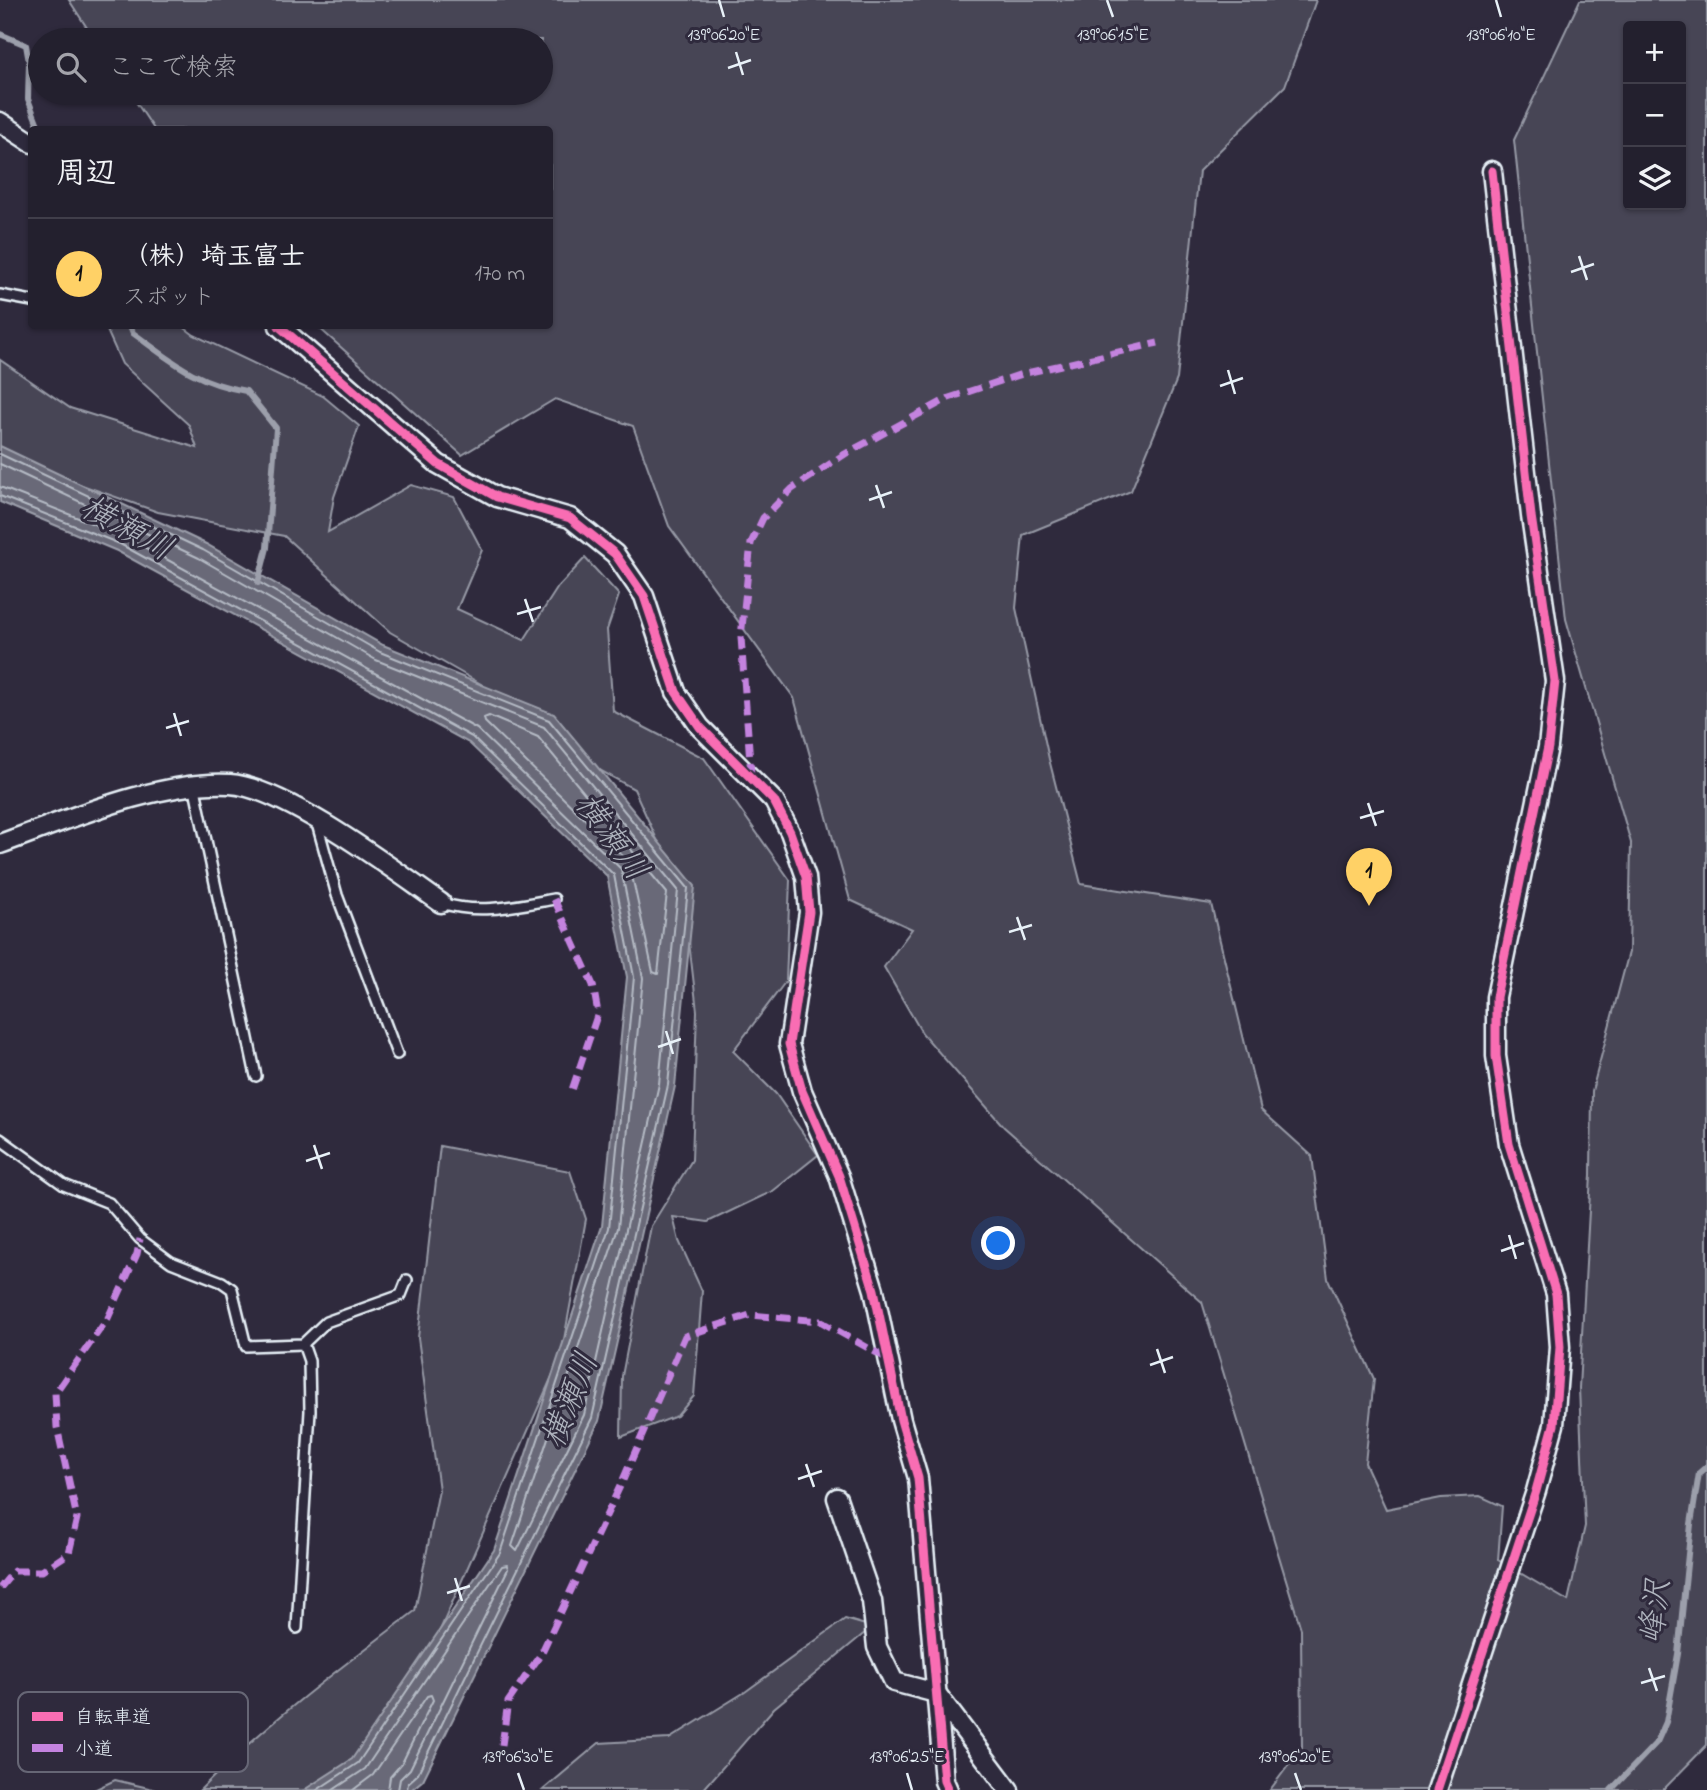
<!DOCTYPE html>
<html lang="ja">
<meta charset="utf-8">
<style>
:root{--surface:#23202e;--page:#2f2d3a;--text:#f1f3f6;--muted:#a3a3aa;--line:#403e4a;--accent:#ffd166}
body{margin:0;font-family:"Indie Flower","Klee One",sans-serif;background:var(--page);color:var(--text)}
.controls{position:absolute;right:21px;top:21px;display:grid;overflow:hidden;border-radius:7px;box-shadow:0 2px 5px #0004}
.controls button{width:63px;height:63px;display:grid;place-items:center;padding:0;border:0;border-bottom:2px solid var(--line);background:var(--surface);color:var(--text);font:35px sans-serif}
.you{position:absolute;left:999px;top:1244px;width:24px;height:24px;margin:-18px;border:5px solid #fff;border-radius:50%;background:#1a73e8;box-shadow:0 0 0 10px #1a73e833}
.badge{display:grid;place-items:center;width:46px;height:46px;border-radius:50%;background:var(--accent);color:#111;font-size:23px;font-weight:700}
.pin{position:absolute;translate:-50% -58px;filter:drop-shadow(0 2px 4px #0008)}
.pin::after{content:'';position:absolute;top:37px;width:24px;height:21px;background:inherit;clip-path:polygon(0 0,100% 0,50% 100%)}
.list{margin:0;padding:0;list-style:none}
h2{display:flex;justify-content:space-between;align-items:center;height:91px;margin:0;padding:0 28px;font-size:30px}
h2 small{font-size:23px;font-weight:400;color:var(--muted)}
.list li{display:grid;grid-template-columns:46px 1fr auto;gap:21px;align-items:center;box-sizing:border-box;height:112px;padding:0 28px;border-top:2px solid var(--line)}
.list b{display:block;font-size:26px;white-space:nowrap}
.list p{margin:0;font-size:23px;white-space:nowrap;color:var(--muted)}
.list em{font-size:23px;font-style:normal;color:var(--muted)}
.icon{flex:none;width:38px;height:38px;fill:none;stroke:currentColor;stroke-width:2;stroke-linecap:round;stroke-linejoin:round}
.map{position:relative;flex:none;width:1707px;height:1790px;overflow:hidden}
.search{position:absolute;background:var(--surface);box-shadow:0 2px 5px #0004;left:28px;top:28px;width:525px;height:77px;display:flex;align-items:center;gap:18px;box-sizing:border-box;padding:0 24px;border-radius:38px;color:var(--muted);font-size:26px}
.panel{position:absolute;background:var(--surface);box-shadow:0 2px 5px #0004;left:28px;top:126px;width:525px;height:203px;border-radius:7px}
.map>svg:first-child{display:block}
.green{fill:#464455;stroke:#979aa6;stroke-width:2;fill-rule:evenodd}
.water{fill:#696978;stroke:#9c9fab;stroke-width:2}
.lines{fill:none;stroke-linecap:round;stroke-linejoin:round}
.shore{stroke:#b5bbc5;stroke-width:2}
.stream{stroke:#9c9fab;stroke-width:6}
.service-casing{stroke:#e8f1f8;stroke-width:14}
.minor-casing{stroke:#e8f1f8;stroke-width:23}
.service{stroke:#2f2a3d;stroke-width:9}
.minor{stroke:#2f2a3d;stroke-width:18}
.quiet{stroke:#c483df;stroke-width:7;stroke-dasharray:14 7;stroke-linecap:butt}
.cycleway-casing{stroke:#2f2a3d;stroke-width:13}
.cycleway{stroke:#f96db3;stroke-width:9}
.ticks{fill:none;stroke:#e8f1f8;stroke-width:2.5}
.labels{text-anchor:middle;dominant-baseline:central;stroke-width:6;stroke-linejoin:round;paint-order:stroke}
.water-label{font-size:33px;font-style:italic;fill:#afb4be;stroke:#2f2a3d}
.key{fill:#2f2a3d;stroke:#666675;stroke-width:2}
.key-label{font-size:19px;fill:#e8f1f8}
.ticks-label{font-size:18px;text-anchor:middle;fill:#e8f1f8;stroke:#2f2a3d;stroke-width:6;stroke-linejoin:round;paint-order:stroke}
</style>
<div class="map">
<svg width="1707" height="1790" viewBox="0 0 1707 1790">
<rect width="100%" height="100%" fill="#2f2a3d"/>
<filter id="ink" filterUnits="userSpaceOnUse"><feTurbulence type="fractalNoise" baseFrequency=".0143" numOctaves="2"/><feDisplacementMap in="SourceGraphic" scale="14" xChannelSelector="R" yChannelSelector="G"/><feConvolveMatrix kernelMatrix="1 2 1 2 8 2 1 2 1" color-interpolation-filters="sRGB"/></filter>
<g filter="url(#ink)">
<!-- green -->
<g class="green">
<path d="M 69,0 L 1316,0 L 1285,86 L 1199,171 L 1177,379 L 1131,491 L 1023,535 L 1016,608 L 1049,759 L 1081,884 L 1211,904 L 1261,1110 L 1312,1156 L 1328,1279 L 1374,1379 L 1365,1463 L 1386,1509 L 1441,1498 L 1480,1496 L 1502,1506 L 1498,1560 L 1568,1601 L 1585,1526 L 1579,1388 L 1591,1175 L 1592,1091 L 1629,952 L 1631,843 L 1566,619 L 1514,140 L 1580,0 L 1707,0 L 1707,1745 L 1663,1790 L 1270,1790 L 1302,1747 L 1301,1629 L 1202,1302 L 1004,1127 L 922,1033 L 884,967 L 912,929 L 850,900 L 794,698 L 669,526 L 633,426 L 555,399 L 462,455 L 317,326 L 550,326 L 550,130 L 154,129 L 130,93 L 541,93 L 541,40 L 95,40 ZM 1628,26 L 1681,26 L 1681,205 L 1628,205 Z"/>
<path d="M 105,326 L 182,326 L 194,335 L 323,396 L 359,426 L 334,497 L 328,532 L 411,485 L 454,497 L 482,550 L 457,609 L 524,640 L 558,587 L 585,558 L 619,595 L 607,630 L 613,711 L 704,758 L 790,880 L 786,981 L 733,1051 L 776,1094 L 818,1155 L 773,1191 L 708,1222 L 673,1217 L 679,1241 L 702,1291 L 694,1396 L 677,1416 L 621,1437 L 622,1376 L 651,1226 L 692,1160 L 697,1011 L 684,899 L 634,789 L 558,747 L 481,684 L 390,632 L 284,536 L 158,512 L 0,456 L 0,360 L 70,408 L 197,448 L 189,425 L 122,364 Z"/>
<path d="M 440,1146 L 570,1171 L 586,1219 L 561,1356 L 418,1680 L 345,1790 L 200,1790 C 266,1723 340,1668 415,1611 L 439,1490 L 418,1338 Z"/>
<path d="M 845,1619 L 872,1627 L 774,1708 L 703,1790 L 543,1790 L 599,1743 L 669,1739 L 745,1692 Z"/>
<path d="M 115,1780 L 157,1790 L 94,1790 Z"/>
</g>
<!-- water -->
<path class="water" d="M 0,446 L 206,544 L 383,645 L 554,714 L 695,886 L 675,1086 L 599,1421 L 423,1780 L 411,1790 L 304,1790 L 352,1759 L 494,1550 L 602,1226 L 627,977 L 607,876 L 469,743 L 117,551 L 0,502 Z"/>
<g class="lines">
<!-- shore -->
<g class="shore">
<path d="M 0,454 L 203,550 L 380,652 L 549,720 L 688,888 L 668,1085 L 592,1418 L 417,1775 L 408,1783 L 407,1790"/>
<path d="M 0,464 L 199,558 L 376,660 L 544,727 L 678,890 L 659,1084 L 584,1415 L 517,1551 L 512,1546 L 618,1228 L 643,978 L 621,869 L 477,729 L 124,536 L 0,487"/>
<path d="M 0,496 L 120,544 L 472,737 L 614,875 L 634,977 L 609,1228 L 500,1553 L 358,1763 L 317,1790"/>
<path d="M 489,716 L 538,737 L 667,893 L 658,974 L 653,972 L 629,862 L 485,722 L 484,718 Z"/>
<path d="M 333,1790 L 365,1769 L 502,1566 L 507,1565 L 508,1569 L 410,1769 L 400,1779 L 398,1790"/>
<path d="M 353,1790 L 373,1775 L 427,1696 L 431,1695 L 433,1700 L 402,1763 L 390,1777 L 388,1790"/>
</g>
<!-- stream -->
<g class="stream">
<path d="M 0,34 L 26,45 L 29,62 L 28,99 L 40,130"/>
<path d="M 130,326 L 133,333 C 173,362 196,383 246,391 L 276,428 L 267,548 L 258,583"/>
<path d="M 1611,1790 L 1657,1742 L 1666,1722 L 1678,1654 L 1691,1524 L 1699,1473 L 1707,1466"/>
</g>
<defs>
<g id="service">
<path d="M 0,295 L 32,301"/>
<path d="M 194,784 L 256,1076"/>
<path d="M 316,820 L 337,895 L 397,1054"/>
<path d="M 441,903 C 480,915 515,906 554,899"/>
<path d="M 0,1139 L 64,1185 L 109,1203 L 140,1239 L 171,1262 L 222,1282 L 232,1289 L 246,1346 L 303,1344 L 326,1322 L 401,1295 L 407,1280"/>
<path d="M 297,1628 L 310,1411 L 309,1361 L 303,1344"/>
</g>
<g id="minor">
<path d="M 0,122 L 32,143"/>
<path d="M 279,326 L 438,464 L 497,497 L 570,518 L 615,554 L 644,596 L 676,692 L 700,727 L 774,801 L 790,832 L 806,877 L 809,912 L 789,1044 L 802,1091 L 839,1176 L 874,1290 L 901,1420 L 918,1478 L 944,1781 L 948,1790"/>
<path d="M 0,844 C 67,820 159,780 230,784 C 284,787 394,870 441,903"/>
<path d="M 837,1498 L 872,1601 L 877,1647 L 894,1682 L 936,1693 L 1009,1790"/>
<path d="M 1437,1790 L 1536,1491 L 1554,1425 L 1560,1347 L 1556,1294 L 1509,1144 L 1496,1056 L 1496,997 L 1548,747 L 1555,681 L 1531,516 L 1492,171"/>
</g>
</defs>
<!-- service casing -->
<use href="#service" class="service-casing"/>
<!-- minor casing -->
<use href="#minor" class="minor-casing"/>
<!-- service -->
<use href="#service" class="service"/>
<!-- minor -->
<use href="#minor" class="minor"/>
<!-- quiet -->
<g class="quiet">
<path d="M 751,776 L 741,637 L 751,543 L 763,518 L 792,489 L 845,454 L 949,398 L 1022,374 L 1158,343"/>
<path d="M 554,899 L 593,985 L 598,1013 L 571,1093"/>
<path d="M 0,1588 L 14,1571 L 42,1571 L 69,1553 L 77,1518 L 57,1427 L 55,1393 L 108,1318 L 137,1254 L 140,1239"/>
<path d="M 502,1745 L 508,1702 L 541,1654 L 623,1480 L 685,1336 L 750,1315 L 820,1321 L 886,1358"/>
</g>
<defs>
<g id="cycleway">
<path d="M 279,326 L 438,464 L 497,497 L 570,518 L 615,554 L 644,596 L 676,692 L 700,727 L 774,801 L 790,832 L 806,877 L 809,912 L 789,1044 L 802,1091 L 839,1176 L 874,1290 L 901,1420 L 918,1478 L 944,1781 L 948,1790"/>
<path d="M 1437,1790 L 1536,1491 L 1554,1425 L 1560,1347 L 1556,1294 L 1509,1144 L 1496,1056 L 1496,997 L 1548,747 L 1555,681 L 1531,516 L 1492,171"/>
</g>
</defs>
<!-- cycleway casing -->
<use href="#cycleway" class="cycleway-casing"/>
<!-- cycleway -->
<use href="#cycleway" class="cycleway"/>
</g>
</g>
<!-- ticks -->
<path class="ticks" d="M 719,0 L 724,17M 1107,0 L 1113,17M 1496,0 L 1501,17M 736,52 L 743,75M 728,68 L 751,60M 1579,256 L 1587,280M 1571,272 L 1594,264M 1228,370 L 1235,394M 1220,386 L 1243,378M 876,485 L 884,508M 869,500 L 892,492M 525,599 L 533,622M 517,614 L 541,607M 174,713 L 181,736M 166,728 L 189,721M 1368,803 L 1376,826M 1360,818 L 1384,811M 1017,917 L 1025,940M 1009,932 L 1032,925M 666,1031 L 673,1054M 658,1047 L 681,1039M 314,1145 L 322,1169M 306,1161 L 330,1153M 1509,1235 L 1516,1259M 1501,1251 L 1524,1243M 1157,1349 L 1165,1373M 1150,1365 L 1173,1357M 806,1464 L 814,1487M 798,1479 L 822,1471M 455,1578 L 462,1601M 447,1593 L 470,1586M 1649,1668 L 1657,1691M 1641,1683 L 1665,1676M 518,1773 L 524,1790M 907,1773 L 912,1790M 1295,1773 L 1301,1790"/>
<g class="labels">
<!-- water labels -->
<g class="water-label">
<text transform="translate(126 530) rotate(29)">横瀬川</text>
<text transform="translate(610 838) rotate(54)">横瀬川</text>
<text transform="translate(572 1401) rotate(-68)">横瀬川</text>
<text transform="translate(1657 1612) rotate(-84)">峰沢</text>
</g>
</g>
<!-- legend -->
<rect x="18" y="1692" width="230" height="80" rx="10" class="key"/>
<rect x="32" y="1712" width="31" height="9" fill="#f96db3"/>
<rect x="32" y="1744" width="31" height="8" fill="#c483df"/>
<g class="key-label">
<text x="75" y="1723">自転車道</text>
<text x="75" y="1755">小道</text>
</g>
<g class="ticks-label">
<text x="724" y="40">139°06'20"E</text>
<text x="1113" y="40">139°06'15"E</text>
<text x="1501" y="40">139°06'10"E</text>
<text x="518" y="1762">139°06'30"E</text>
<text x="907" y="1762">139°06'25"E</text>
<text x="1295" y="1762">139°06'20"E</text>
</g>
</svg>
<div class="controls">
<button>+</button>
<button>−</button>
<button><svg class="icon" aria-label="layers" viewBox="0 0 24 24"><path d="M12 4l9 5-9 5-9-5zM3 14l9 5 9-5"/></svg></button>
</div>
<div class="you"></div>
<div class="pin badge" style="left:1369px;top:906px">1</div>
<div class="search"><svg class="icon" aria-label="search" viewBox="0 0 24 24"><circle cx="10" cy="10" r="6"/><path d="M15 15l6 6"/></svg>ここで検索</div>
<section class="panel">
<h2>周辺<small></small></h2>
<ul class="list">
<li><span class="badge">1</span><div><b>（株）埼玉富士</b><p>スポット</p></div><em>170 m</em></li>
</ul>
</section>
</div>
